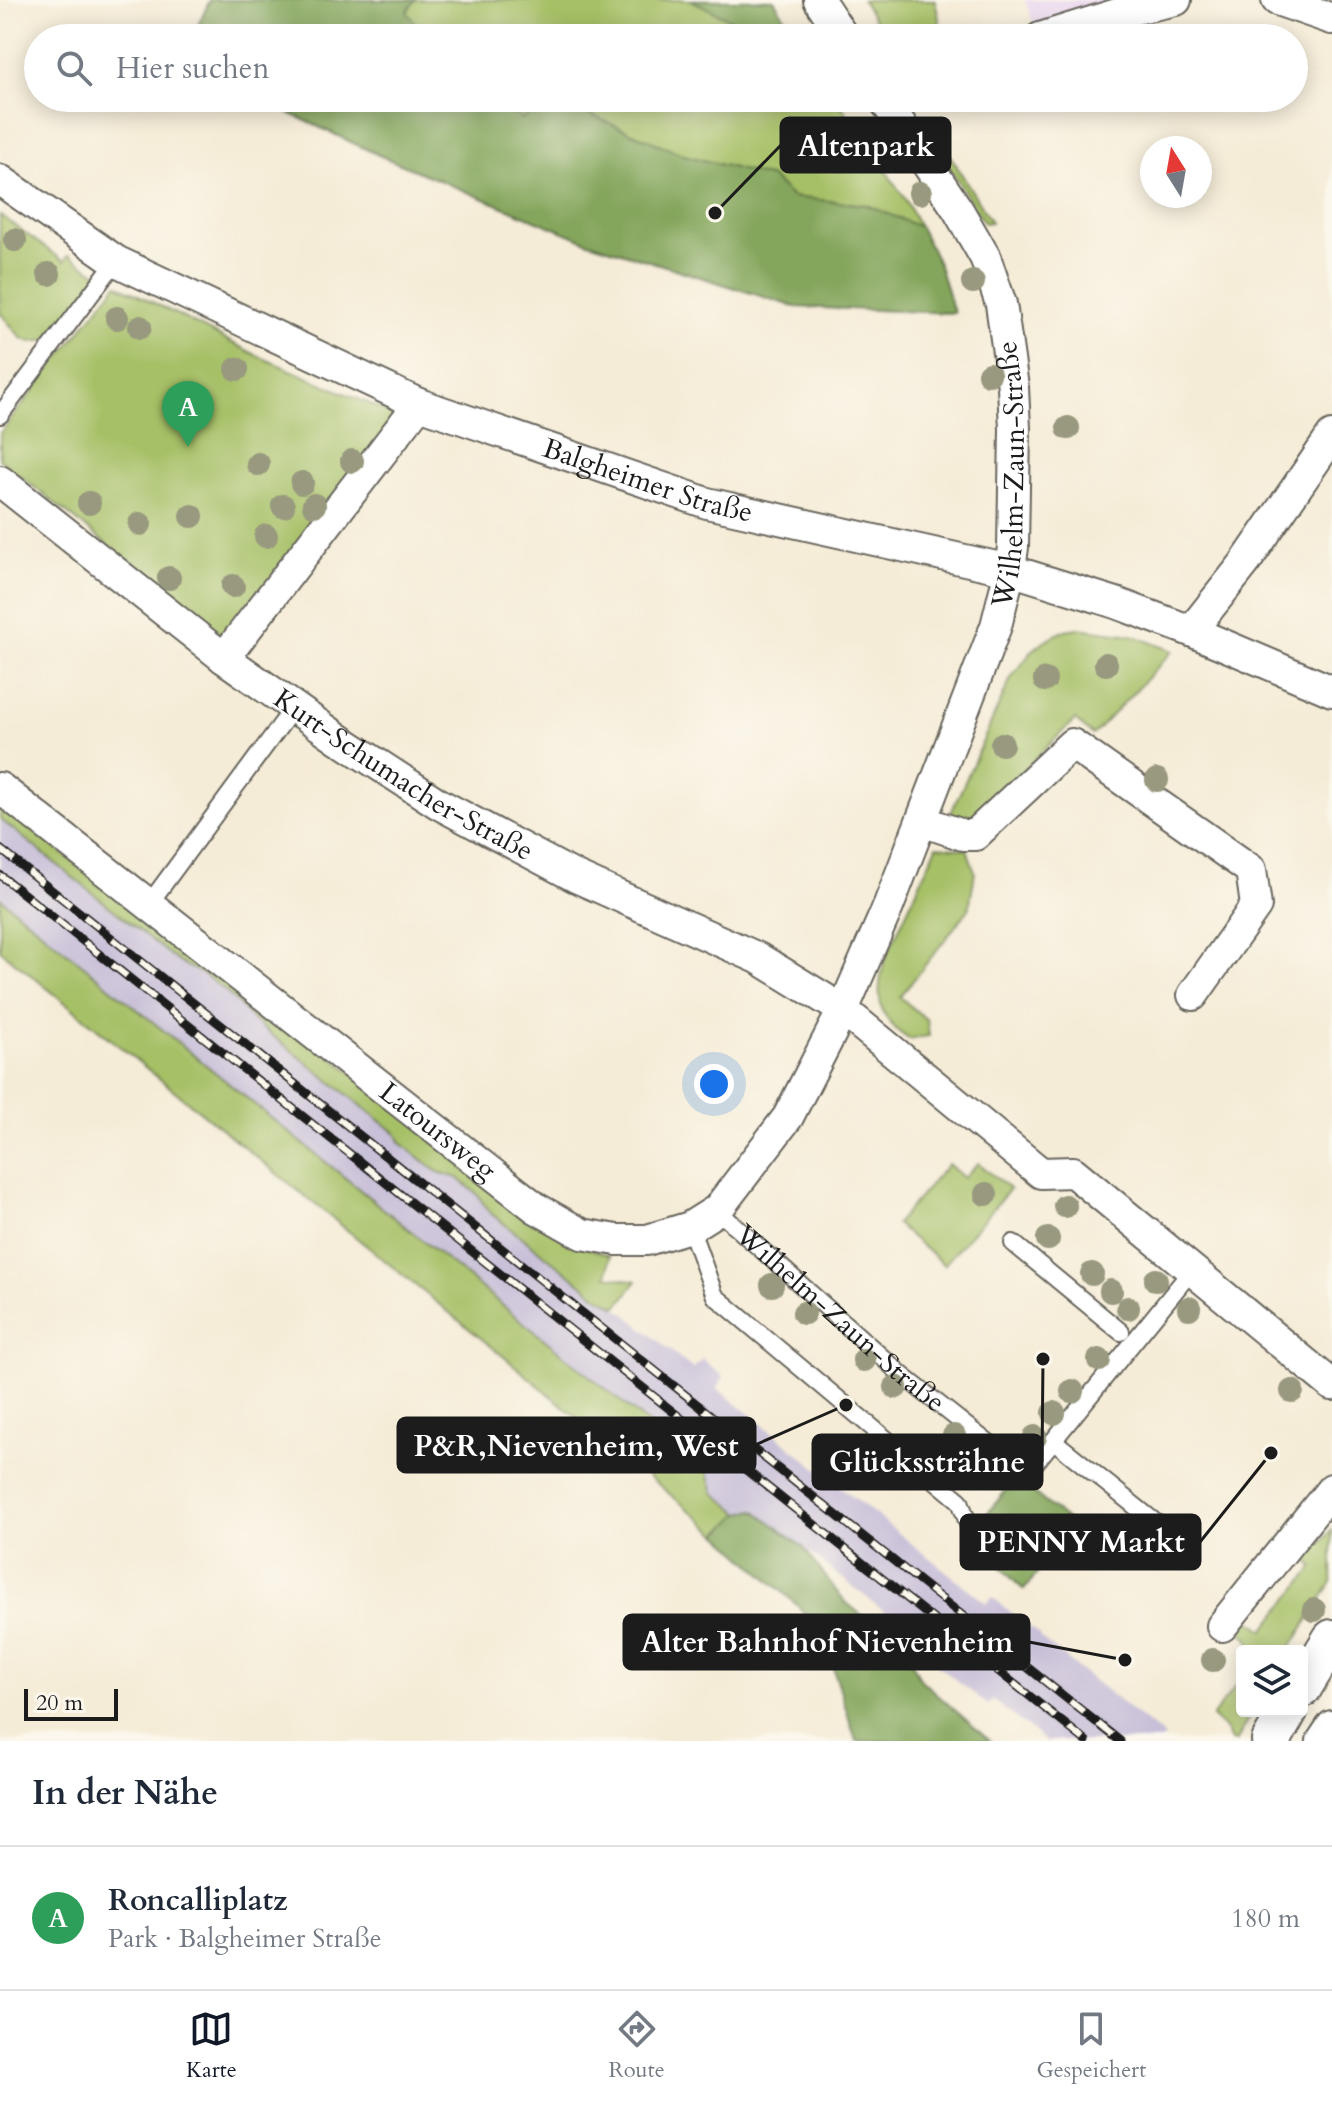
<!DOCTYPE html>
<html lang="de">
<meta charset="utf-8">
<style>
:root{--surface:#fff;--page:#f2f2f3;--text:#1f2937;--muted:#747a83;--line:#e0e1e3;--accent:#111827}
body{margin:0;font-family:Cardo,serif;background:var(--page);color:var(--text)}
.controls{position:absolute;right:24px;bottom:24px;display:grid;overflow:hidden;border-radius:8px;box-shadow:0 4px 20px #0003}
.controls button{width:72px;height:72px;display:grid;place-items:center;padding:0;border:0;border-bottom:2px solid var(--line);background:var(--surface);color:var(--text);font:40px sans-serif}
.compass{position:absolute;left:1140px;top:136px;width:72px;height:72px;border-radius:50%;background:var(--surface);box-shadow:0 4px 20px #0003;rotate:349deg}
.scale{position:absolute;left:24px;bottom:20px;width:94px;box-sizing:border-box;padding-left:8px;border:4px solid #1c1c1c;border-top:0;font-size:22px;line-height:28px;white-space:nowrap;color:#1c1c1c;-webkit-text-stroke:6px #fbf7ec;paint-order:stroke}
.you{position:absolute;left:714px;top:1084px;width:28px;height:28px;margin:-20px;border:6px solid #fff;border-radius:50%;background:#1a73e8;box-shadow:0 0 0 12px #1a73e833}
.badge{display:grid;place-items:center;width:52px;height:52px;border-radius:50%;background:var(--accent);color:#fff;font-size:26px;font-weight:700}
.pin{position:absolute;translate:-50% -66px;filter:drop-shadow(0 2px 4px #0008)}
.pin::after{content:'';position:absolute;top:42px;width:28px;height:24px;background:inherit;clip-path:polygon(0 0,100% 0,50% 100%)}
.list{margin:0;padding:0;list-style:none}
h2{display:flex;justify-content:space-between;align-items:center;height:104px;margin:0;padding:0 32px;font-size:34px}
h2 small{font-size:26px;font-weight:400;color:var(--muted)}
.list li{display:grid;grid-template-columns:52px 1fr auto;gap:24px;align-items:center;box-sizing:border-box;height:144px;padding:0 32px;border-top:2px solid var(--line)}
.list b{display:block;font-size:30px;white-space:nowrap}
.list p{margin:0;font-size:26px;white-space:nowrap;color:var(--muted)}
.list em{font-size:26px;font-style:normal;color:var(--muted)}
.icon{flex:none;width:44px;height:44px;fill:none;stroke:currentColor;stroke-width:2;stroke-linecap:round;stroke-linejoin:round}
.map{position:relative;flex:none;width:1332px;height:1741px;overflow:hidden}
.search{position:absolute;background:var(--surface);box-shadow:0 4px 20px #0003;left:24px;right:24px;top:24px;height:88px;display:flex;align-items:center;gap:20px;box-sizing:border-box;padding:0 28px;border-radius:44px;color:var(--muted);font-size:30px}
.sheet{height:248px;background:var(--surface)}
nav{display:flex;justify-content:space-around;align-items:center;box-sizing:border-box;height:112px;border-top:2px solid var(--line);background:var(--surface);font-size:22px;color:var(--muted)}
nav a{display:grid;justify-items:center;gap:4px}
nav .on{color:var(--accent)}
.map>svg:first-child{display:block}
.built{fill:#e7d2ef}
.industrial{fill:#c8bfd8}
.green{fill:#a6c066;stroke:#616e41;stroke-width:2}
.forest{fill:#84a65b;stroke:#50613c;stroke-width:2}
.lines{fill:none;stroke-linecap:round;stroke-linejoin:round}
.service-casing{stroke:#68655d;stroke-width:20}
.minor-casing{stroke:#68655d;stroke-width:34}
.tertiary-casing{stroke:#68655d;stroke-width:42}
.service{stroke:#fff;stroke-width:16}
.minor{stroke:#fff;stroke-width:30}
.tertiary{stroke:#fff;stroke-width:38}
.rail-casing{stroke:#1c1c1c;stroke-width:9}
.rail{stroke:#fbf7ec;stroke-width:6;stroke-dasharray:18;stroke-linecap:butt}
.tree{fill:#98997e}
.labels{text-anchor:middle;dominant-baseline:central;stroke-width:6;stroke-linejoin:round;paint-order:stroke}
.street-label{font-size:28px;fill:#1c1c1c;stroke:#fbf7ec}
.leader{fill:none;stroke:#1c1c1c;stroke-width:3}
.callout-dot{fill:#1c1c1c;stroke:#fbf7ec;stroke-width:3}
.callout{fill:#1c1c1c;stroke:#1c1c1c;stroke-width:3}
.callout-label{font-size:30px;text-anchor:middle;font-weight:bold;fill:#fff}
</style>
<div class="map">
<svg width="1332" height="1741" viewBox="0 0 1332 1741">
<rect width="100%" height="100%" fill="#fbf7ec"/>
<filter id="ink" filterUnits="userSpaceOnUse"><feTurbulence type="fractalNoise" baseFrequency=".0125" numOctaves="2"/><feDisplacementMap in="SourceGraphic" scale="16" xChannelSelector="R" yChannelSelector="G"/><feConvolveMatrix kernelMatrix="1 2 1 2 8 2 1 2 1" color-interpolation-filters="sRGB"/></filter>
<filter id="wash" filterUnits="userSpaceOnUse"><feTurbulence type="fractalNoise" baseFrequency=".006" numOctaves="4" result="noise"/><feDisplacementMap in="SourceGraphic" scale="32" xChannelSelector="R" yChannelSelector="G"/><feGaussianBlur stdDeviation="1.8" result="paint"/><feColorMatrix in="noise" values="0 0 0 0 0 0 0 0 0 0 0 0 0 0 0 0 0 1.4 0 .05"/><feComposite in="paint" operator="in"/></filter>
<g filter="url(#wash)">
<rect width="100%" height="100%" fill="#f5ecd7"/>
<!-- built -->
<path class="built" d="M 1025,0 L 1107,0 L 1104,11 L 1035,28 Z"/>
<!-- industrial -->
<path class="industrial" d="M 0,819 L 180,963 L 203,974 L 227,992 L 254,1021 L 396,1133 L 401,1144 L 438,1172 L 458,1178 L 477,1194 L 489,1212 L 599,1297 L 617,1307 L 693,1369 L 702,1359 L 724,1377 L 717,1388 L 986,1603 L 992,1597 L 1041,1636 L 1040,1638 L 1165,1737 L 1162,1741 L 1045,1741 L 993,1700 L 988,1705 L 937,1665 L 942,1657 L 756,1510 L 740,1513 L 714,1493 L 708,1472 L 0,898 Z"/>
<!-- green -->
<g class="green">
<path d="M 210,0 L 774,0 L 797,38 L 192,38 Z"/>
<path d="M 862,0 L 935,0 L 943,38 L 886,38 Z"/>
<path d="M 257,98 L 836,98 L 905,199 L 938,263 L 954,313 L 796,307 L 586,241 L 381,156 Z"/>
<path d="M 920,120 L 929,121 L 991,222 L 984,223 Z"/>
<path d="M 0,215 L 64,261 L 69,255 L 99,275 L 47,340 L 32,342 L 22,339 L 0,313 Z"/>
<path d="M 117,284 L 258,356 L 400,417 L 232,630 L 219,633 L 0,460 L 0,433 Z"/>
<path d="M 1078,628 L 1132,635 L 1173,651 L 1093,735 L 1075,720 L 980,812 L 967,819 L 954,819 L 950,815 L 1011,678 L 1033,650 L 1044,641 L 1065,630 Z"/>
<path d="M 0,806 L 579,1244 L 610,1256 L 607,1276 L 637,1281 L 617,1307 L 599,1297 L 489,1212 L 477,1194 L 458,1178 L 438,1172 L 401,1143 L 396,1133 L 254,1021 L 227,992 L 203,974 L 180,963 L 0,819 Z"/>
<path d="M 937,846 L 967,849 L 975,872 L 969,909 L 900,997 L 927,1020 L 929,1036 L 909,1039 C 876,1019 875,993 885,959 Z"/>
<path d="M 0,898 L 708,1472 L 714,1493 L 740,1513 L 718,1534 L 503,1356 L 0,950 Z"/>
<path d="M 978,1163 L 1010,1189 L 944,1265 L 896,1224 L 948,1164 L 964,1178 Z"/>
<path d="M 1332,1530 L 1332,1582 L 1289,1651 L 1254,1651 L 1249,1638 L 1238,1629 L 1247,1618 L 1264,1630 L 1314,1567 L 1299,1554 L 1305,1546 L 1313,1552 Z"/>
<path d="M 1242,1678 L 1242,1711 L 1252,1711 L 1237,1741 L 1231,1741 L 1225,1728 L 1212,1717 Z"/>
</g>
<!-- forest -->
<g class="forest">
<path d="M 210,0 L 415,0 L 407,12 L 420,29 L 440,38 L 192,38 Z"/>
<path d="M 691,0 L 774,0 L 797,38 L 767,38 Z"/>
<path d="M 257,98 L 490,98 L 491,100 L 522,119 L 556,100 L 684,155 L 772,178 L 792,197 L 867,205 L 920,227 L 938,263 L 954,313 L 796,307 L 586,241 L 381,156 Z"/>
<path d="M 1016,1478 L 1075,1527 L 1024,1590 C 1003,1572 988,1551 977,1526 Z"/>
<path d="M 755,1510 L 803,1547 L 844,1601 L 905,1649 L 921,1680 L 990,1741 L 856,1741 L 824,1639 L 797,1605 L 718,1534 L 740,1513 Z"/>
</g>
</g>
<g filter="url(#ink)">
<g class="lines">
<defs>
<g id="service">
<path d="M 0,415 L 116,261"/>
<path d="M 149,904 L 294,707"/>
<path id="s1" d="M 717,1210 L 902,1375 L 1012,1462 L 1031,1468 L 1192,1270"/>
<path d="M 690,1227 L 715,1296 L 960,1501 L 975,1543"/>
<path d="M 1013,1243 L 1121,1332"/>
<path d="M 1054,1441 L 1186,1547"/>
</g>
<g id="minor">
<path d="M 819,0 L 844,38"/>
<path d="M 1277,0 L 1332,19"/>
<path d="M 1040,38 L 1130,10 L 1176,0"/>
<path id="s2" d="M 0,180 L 116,261 L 419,404 L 707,503 L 1010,570 L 1116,603 L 1191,631 L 1332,691"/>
<path id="s3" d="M 0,481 L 224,658 L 339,739 L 439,804 L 576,877 L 758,958 L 843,1010 L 1041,1173 L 1073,1172 L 1332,1385"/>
<path d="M 1191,631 L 1244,564 L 1332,436"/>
<path d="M 224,658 L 419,404"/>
<path id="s4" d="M 0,788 L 536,1208 L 582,1234 L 617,1240 L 647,1240 L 690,1227 L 717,1210 L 788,1117 L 843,1010 L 888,907 L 996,626 L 1010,570 L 1013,547 L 1015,429 L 1013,387 L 1001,304 L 985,257 L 958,210 L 883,98"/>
<path d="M 922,821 L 963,835 L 975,835 L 1072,744 L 1251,870 L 1256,906 L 1193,995"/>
<path d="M 1222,1626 L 1332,1489"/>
<path d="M 1322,1741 L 1332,1726"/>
</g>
<g id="tertiary">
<path d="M 1302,1688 L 1332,1639"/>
<path d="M 1271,1741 L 1288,1711"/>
</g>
</defs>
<!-- service casing -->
<use href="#service" class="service-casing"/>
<!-- minor casing -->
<use href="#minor" class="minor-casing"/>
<!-- tertiary casing -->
<use href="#tertiary" class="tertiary-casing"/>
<!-- service -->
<use href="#service" class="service"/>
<!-- minor -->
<use href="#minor" class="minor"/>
<!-- tertiary -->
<use href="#tertiary" class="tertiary"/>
<defs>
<g id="rail">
<path d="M 0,849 L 1120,1741"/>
<path d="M 0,875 L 1086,1741"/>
</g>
</defs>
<!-- rail casing -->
<use href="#rail" class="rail-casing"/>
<!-- rail -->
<use href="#rail" class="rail"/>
</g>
<!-- trees -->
<g class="tree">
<circle cx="920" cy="193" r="12"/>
<circle cx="15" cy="240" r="12"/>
<circle cx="49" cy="274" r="12"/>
<circle cx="973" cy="282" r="12"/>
<circle cx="117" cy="318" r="12"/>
<circle cx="140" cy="327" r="12"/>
<circle cx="237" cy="369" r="12"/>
<circle cx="989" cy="374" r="12"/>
<circle cx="1068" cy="428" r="12"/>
<circle cx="352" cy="461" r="12"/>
<circle cx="258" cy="464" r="12"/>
<circle cx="302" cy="483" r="12"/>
<circle cx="89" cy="503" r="12"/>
<circle cx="314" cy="505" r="12"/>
<circle cx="283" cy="506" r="12"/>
<circle cx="192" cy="516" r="12"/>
<circle cx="140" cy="524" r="12"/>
<circle cx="266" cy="536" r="12"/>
<circle cx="169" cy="578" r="12"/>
<circle cx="233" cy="586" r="12"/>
<circle cx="1106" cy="664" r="12"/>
<circle cx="1045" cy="680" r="12"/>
<circle cx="1002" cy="744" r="12"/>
<circle cx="1157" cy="780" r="12"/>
<circle cx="986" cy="1194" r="12"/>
<circle cx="1065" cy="1206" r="12"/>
<circle cx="1048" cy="1239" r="12"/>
<circle cx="1092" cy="1274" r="12"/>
<circle cx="1156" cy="1280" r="12"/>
<circle cx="772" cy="1285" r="12"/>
<circle cx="1111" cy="1291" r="12"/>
<circle cx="1128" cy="1308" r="12"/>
<circle cx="1189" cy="1308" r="12"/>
<circle cx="804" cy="1313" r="12"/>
<circle cx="864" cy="1360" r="12"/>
<circle cx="1099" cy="1360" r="12"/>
<circle cx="896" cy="1387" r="12"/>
<circle cx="1072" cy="1391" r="12"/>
<circle cx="1292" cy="1391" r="12"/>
<circle cx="1054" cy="1413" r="12"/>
<circle cx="954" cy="1436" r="12"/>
<circle cx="1035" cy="1437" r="12"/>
<circle cx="1314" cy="1610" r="12"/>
<circle cx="1213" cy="1660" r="12"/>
</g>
</g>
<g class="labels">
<!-- street labels -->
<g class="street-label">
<text stroke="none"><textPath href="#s4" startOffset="1680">Wilhelm-Zaun-Straße</textPath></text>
<text stroke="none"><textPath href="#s2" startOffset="718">Balgheimer Straße</textPath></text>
<text stroke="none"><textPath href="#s3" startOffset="500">Kurt-Schumacher-Straße</textPath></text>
<text stroke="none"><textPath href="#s4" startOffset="556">Latoursweg</textPath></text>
<text stroke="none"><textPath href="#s1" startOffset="164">Wilhelm-Zaun-Straße</textPath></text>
</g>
</g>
<!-- callouts -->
<path class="leader" d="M715 213L781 145M846 1405L755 1445M1043 1359L1042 1462M1271 1453L1200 1542M1125 1660L1029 1642"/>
<g class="callout-dot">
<circle cx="715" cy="213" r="8"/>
<circle cx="846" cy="1405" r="8"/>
<circle cx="1043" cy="1359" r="8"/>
<circle cx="1271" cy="1453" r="8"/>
<circle cx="1125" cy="1660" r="8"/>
</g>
<g class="callout">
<rect x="781" y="118" width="169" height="54" rx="8"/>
<rect x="398" y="1418" width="357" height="54" rx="8"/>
<rect x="813" y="1435" width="229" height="54" rx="8"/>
<rect x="961" y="1515" width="239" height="54" rx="8"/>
<rect x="624" y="1615" width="405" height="54" rx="8"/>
</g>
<g class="callout-label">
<text x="866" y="156">Altenpark</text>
<text x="576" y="1456">P&amp;R,Nievenheim, West</text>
<text x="927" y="1472">Glückssträhne</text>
<text x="1081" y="1552">PENNY Markt</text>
<text x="827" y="1652">Alter Bahnhof Nievenheim</text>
</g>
</svg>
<div class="controls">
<button><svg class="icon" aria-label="layers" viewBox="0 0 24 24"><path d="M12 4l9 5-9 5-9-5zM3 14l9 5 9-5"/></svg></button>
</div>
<svg class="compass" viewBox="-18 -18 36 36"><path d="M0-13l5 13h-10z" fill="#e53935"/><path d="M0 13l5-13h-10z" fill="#747a83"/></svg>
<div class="scale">20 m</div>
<div class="you"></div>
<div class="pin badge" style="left:188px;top:447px;background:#2e9e5b">A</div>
<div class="search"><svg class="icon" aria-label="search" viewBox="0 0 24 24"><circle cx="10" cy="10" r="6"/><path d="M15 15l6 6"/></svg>Hier suchen</div>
</div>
<section class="sheet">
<h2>In der Nähe<small></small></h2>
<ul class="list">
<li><span class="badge" style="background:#2e9e5b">A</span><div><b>Roncalliplatz</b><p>Park · Balgheimer Straße</p></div><em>180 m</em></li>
</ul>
</section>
<nav>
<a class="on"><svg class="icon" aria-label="map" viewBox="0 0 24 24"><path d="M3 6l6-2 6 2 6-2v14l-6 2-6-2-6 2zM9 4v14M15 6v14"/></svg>Karte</a>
<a><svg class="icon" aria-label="directions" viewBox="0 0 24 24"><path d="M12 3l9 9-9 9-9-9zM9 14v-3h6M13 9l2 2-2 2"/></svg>Route</a>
<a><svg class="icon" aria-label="saved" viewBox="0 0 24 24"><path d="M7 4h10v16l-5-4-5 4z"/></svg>Gespeichert</a>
</nav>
